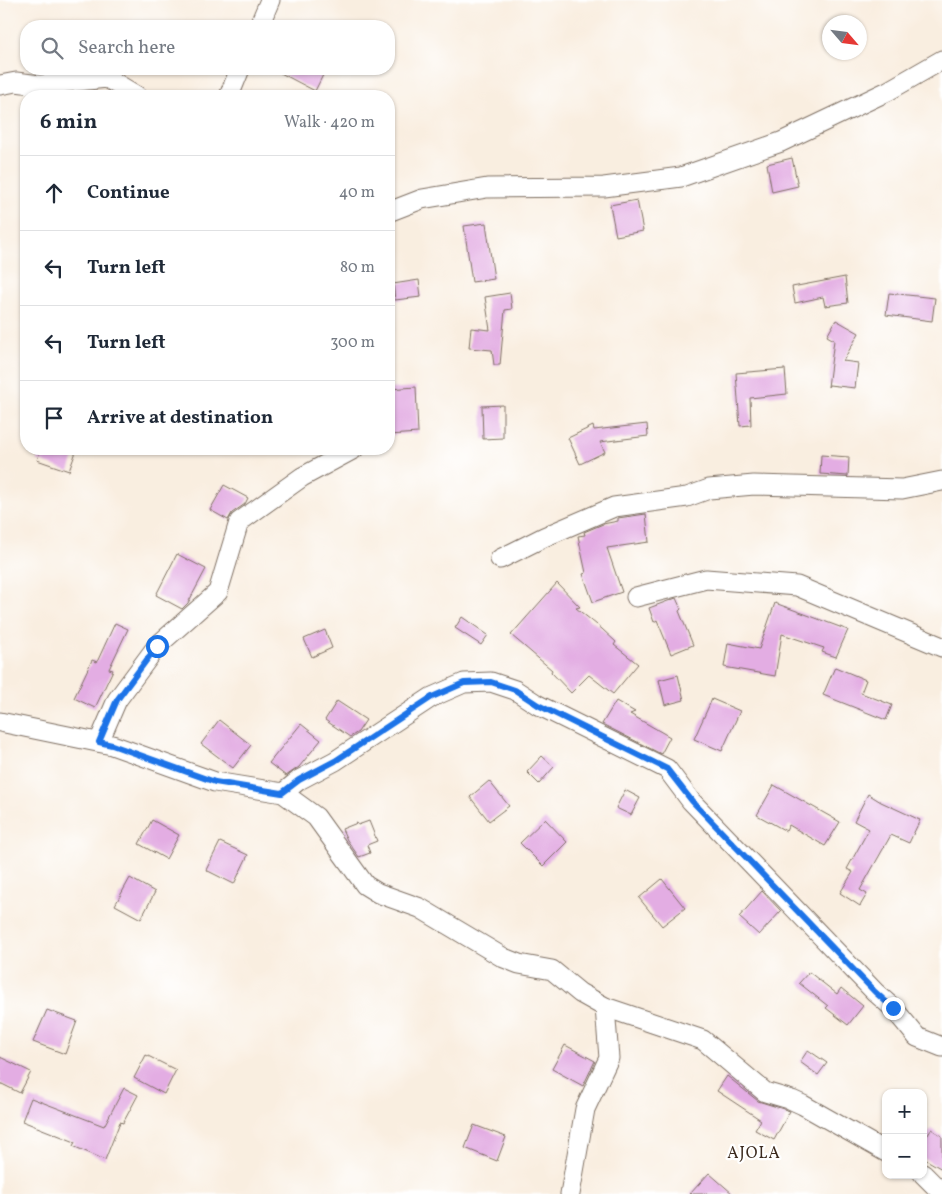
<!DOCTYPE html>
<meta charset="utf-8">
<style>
:root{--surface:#fff;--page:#f6f6f7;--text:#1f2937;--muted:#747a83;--line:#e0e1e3}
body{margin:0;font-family:Vollkorn,serif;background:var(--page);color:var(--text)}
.controls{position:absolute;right:15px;bottom:15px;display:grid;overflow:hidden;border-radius:10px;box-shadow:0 1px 4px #0004}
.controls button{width:45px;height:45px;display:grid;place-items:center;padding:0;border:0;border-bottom:1px solid var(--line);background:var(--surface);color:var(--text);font:25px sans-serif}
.compass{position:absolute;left:822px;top:15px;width:45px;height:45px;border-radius:50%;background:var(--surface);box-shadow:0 1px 4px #0004;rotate:118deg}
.stop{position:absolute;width:15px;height:15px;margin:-11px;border:4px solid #1a73e8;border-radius:50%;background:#fff}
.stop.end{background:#1a73e8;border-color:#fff;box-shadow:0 1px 5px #0008}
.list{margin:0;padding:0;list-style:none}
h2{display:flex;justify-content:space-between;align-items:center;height:65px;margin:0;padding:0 20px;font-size:21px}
h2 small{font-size:16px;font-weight:400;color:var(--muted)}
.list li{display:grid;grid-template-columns:32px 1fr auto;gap:15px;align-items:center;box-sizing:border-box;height:75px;padding:0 20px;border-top:1px solid var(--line)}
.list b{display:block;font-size:19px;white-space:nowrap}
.list em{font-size:16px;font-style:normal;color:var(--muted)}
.icon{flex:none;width:28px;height:28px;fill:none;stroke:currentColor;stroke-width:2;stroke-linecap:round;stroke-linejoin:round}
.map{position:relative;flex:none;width:942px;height:1194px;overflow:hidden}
.search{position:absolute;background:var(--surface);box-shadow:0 1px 4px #0004;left:20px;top:20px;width:375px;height:55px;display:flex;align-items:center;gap:12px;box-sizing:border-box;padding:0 18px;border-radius:20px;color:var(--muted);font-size:19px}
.panel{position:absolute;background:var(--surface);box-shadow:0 1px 4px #0004;left:20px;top:90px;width:375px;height:365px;border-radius:20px}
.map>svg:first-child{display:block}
.building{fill:#e3ade3}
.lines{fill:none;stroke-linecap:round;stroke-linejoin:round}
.minor-casing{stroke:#7e6f62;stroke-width:21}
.minor{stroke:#fff;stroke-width:19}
.route{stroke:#1a73e8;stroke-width:6}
.labels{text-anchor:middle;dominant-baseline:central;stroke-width:4.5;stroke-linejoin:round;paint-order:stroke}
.quarter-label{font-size:16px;letter-spacing:1px;fill:#3b2a1e;stroke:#fff}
</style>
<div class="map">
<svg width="942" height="1194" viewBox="0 0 942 1194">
<rect width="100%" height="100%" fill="#fff"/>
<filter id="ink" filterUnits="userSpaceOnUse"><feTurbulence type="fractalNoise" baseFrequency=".02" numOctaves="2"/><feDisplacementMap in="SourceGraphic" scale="10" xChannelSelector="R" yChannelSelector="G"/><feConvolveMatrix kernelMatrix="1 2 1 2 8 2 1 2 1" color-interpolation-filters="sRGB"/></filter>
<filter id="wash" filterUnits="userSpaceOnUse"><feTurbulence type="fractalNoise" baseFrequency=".0096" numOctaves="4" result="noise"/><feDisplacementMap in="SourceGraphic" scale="20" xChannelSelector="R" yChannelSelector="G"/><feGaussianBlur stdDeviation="1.12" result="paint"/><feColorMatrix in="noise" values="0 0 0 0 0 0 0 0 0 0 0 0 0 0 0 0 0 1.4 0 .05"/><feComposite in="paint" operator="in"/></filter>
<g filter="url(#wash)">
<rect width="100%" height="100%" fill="#f9eee0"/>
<g id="blocks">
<!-- building -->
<g class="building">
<path d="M 273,69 L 326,69 L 315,91 Z"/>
<path d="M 792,158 L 798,186 L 772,192 L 767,164 Z"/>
<path d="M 637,200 L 643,231 L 616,236 L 610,205 Z"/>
<path d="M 486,223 L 494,279 L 472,282 L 464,226 Z"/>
<path d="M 845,277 L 848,303 L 825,306 L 823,297 L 795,303 L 792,287 Z"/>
<path d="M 419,280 L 421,297 L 395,300 L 393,284 Z"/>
<path d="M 510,293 L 512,309 L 505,310 L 500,365 L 494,365 L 492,350 L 469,348 L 471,328 L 490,330 L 485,297 Z"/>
<path d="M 889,293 L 935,298 L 932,321 L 886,315 Z"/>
<path d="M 836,320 L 859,333 L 843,361 L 858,363 L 855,388 L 829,385 L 828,387 L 834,340 L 827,336 Z"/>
<path d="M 785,369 L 787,394 L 750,398 L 751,425 L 740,426 L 736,373 Z"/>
<path d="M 416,387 L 418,433 L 389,435 L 389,389 Z"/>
<path d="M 503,405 L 503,438 L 483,439 L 482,406 Z"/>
<path d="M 647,424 L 648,436 L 600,442 L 605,452 L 580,464 L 568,438 L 593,426 L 594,430 Z"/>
<path d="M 41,449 L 77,449 L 69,471 L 37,460 Z"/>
<path d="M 821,455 L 849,457 L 848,476 L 820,474 Z"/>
<path d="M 224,485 L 248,498 L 245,504 L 232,513 L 228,520 L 210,510 Z"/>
<path d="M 646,514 L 649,542 L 607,548 L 622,592 L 593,602 L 583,574 L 586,573 L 578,536 L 585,535 L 584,532 L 603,524 L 618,521 L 618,518 Z"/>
<path d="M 177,554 L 206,569 L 188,603 L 182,609 L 156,595 Z"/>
<path d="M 557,583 L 580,607 L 576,608 L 602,629 L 616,642 L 614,645 L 638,664 L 613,694 L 589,675 L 571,693 L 551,672 L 552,670 L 511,635 Z"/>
<path d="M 676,598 L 681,609 L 679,611 L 693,645 L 671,654 L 657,620 L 654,622 L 649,608 Z"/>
<path d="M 775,603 L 848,630 L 836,657 L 822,652 L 824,648 L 782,634 L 775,676 L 724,667 L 728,643 L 759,649 Z"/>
<path d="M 462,617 L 488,635 L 481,645 L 455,628 Z"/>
<path d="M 115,623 L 128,629 L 109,669 L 113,670 L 95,708 L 74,698 L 92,660 L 97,662 Z"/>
<path d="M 325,630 L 332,648 L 312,657 L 304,639 Z"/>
<path d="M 835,667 L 866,680 L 861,693 L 892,705 L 886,720 L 823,695 Z"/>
<path d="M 678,675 L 684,700 L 665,705 L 659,680 Z"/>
<path d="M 712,699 L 740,711 L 722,751 L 694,739 Z"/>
<path d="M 337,701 L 366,720 L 358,732 L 350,737 L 325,720 Z"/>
<path d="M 616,701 L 635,712 L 630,714 L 670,737 L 661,754 L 602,724 Z"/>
<path d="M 219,720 L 251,745 L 233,768 L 201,744 Z"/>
<path d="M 301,724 L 321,740 L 299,767 L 286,776 L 269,763 Z"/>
<path d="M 542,756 L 554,767 L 539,784 L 527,772 Z"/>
<path d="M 489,781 L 509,806 L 489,821 L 470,797 Z"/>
<path d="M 774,785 L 840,822 L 825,846 L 789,825 L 786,831 L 757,815 Z"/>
<path d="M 625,790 L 640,798 L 631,815 L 616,808 Z"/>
<path d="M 868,794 L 881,802 L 920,820 L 909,843 L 891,835 L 860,890 L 867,894 L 860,906 L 840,893 L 853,872 L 847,869 L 869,829 L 854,821 Z"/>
<path d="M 545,819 L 567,842 L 543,866 L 520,843 Z"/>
<path d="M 152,820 L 179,835 L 166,859 L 139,844 Z"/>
<path d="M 369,821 L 377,841 L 367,845 L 370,853 L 359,857 L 347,840 L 342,829 L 357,823 L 358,825 Z"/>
<path d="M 220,842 L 248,855 L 234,884 L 206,870 Z"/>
<path d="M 130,878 L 155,892 L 141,919 L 115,905 Z"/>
<path d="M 662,879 L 685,908 L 662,926 L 639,898 Z"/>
<path d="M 762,891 L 781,911 L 759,935 L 739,917 Z"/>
<path d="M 809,972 L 837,994 L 841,988 L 863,1006 L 848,1025 L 826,1008 L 828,1006 L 799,983 Z"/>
<path d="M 47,1010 L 77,1021 L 65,1054 L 33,1042 Z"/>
<path d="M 565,1045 L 595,1061 L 583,1086 L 552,1069 Z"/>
<path d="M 808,1050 L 827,1063 L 818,1075 L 800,1062 Z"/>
<path d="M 146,1055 L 176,1070 L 164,1094 L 134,1078 Z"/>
<path d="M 0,1057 L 31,1072 L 20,1093 L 0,1083 Z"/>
<path d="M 727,1076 L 758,1101 L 790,1111 L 774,1140 L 755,1130 L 761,1120 L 717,1091 Z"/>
<path d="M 124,1088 L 138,1095 L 123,1123 L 120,1122 L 105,1160 L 73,1146 L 75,1142 L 22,1121 L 31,1098 L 104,1126 Z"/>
<path d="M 474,1125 L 506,1137 L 497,1161 L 465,1148 Z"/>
<path d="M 931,1129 L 942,1136 L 942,1169 L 923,1158 L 923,1142 Z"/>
<path d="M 709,1173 L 733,1194 L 690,1194 Z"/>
</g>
</g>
</g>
<g filter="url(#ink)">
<use href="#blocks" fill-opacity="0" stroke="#7e6f62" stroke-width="1"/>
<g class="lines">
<defs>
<g id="minor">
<path d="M 259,26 L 270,0"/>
<path d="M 0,85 L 16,82 L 39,85 L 107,78 L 137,96"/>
<path d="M 229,96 L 240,69"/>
<path d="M 391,211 L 422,199 L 487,188 L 604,187 L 681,177 L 781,142 L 888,91 L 942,60"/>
<path d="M 500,559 L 544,537 L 614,507 L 687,497 L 709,489 L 754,485 L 902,489 L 942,481"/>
<path d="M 636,597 L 706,579 L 797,586 L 942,647"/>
<path d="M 0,722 L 112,745 L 215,782 L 283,793 L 316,817 L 365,885 L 378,893 L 420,908 L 504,958 L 519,964 L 552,970 L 580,993 L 605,1007 L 703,1040 L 765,1092 L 792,1100 L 803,1105 L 886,1152"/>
<path d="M 99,742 L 117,700 L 157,646 L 218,592 L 239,522 L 302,477 L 354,449"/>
<path d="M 283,793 L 299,780 L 335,761 L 432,697 L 464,683 L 491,682 L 515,690 L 538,705 L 667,769 L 691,801 L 875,992 L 893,1008 L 917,1037 L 942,1047"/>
<path d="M 923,1174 L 942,1193"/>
<path d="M 570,1194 L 585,1109 L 609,1058 L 605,1007"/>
</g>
</defs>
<!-- minor casing -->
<use href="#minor" class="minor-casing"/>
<!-- minor -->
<use href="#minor" class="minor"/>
</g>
</g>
<g class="lines" filter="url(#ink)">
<!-- route -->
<path class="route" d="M 157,646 L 117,700 L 99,742 L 112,745 L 215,782 L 282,793 L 299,780 L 335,761 L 432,697 L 464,683 L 491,682 L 515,690 L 538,705 L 667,769 L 692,801 L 875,992 L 893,1008"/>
</g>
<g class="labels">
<!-- quarter labels -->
<g class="quarter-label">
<text x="754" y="1154">AJOLA</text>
</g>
</g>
</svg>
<div class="controls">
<button>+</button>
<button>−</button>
</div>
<svg class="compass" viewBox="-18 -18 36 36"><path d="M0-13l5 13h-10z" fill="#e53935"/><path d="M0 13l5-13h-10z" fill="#747a83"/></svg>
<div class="stop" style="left:157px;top:646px"></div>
<div class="stop end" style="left:893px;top:1008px"></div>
<div class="search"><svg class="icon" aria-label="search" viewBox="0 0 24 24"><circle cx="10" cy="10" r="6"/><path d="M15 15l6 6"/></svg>Search here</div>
<section class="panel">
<h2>6 min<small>Walk · 420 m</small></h2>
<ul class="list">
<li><svg class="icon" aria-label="ahead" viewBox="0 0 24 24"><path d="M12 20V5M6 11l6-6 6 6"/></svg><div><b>Continue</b></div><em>40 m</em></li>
<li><svg class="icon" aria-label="left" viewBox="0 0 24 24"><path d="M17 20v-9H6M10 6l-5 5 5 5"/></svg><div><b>Turn left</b></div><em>80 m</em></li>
<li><svg class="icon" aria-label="left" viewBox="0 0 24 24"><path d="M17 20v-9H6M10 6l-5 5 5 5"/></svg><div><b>Turn left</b></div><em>300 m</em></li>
<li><svg class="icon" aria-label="arrive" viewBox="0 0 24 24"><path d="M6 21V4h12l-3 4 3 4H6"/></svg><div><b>Arrive at destination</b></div></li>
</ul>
</section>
</div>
